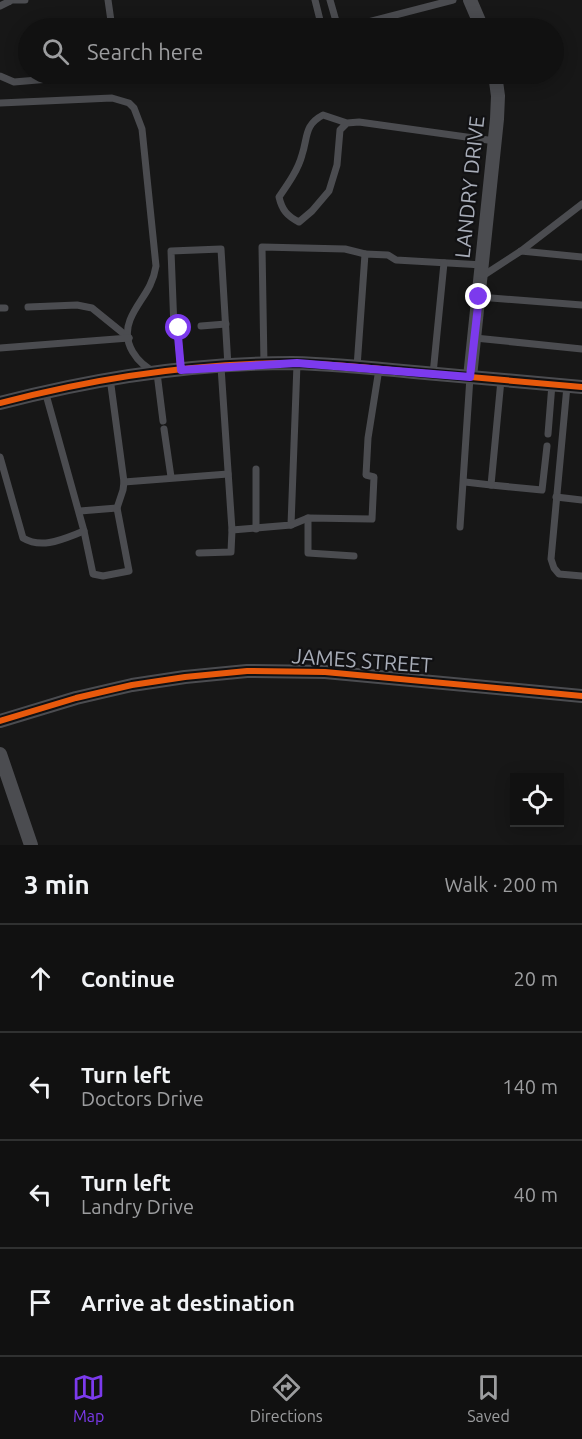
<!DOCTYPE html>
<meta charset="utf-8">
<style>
:root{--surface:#111;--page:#1e1f1f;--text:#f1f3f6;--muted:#9c9d9f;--line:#303131;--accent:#7c3aed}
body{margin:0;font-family:Ubuntu,sans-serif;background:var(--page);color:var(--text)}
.controls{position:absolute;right:18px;bottom:18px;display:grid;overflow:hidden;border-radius:0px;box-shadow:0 3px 15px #0003}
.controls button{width:54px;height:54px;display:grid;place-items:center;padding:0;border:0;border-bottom:2px solid var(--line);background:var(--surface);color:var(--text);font:30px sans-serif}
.stop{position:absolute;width:18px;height:18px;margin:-14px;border:4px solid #7c3aed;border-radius:50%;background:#fff}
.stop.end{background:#7c3aed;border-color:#fff;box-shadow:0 2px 6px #0008}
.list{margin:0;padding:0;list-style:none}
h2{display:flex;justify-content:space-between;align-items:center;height:78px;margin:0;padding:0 24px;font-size:26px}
h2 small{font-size:20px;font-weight:400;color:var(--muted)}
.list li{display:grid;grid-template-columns:39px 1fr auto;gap:18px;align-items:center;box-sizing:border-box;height:108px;padding:0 24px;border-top:2px solid var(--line)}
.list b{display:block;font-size:22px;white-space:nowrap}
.list p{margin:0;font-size:20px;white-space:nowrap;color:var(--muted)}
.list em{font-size:20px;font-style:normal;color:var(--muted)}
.icon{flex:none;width:33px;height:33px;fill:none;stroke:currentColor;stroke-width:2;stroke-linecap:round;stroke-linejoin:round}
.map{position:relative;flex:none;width:582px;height:845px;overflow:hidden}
.search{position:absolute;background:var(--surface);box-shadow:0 3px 15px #0003;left:18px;right:18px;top:18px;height:66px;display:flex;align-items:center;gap:15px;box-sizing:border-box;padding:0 21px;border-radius:33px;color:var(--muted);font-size:22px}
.sheet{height:510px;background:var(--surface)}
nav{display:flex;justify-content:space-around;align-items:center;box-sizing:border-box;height:84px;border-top:2px solid var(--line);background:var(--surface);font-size:16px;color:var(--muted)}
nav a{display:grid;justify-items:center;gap:3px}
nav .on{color:var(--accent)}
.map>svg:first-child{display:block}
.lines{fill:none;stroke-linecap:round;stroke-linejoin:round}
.lane{stroke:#4b4c50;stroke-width:7}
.street{stroke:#4b4c50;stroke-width:14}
.cycleway-casing{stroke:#111113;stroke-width:10}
.cycleway{stroke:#e8590c;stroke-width:6}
.route{stroke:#7c3aed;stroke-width:8}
.labels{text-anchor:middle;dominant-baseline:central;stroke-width:4.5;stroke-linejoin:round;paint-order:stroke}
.street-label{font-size:21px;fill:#a8adb8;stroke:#111113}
</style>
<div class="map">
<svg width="582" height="845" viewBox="0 0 582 845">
<rect width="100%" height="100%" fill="#171717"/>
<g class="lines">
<!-- lane -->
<g class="lane">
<path d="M 10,0 L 25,0"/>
<path d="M 108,0 L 112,28"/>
<path d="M 315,0 L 322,28"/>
<path d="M 330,0 L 338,28"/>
<path d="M 0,6 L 10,1"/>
<path d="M 345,28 L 453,0"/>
<path d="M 0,76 L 14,82 L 108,74"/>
<path d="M 0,103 L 112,98 L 129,103 L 134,108 L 142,129 L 156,266 C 152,291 138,300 130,320 C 121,343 137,364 157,373 L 163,421"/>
<path d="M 347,123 L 323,115 C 304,125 308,137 302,155 C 298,170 288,184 279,197 C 282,210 287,216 299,222 L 312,211 L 329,191 L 337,165 L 340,130 L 347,123 L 359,122 L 495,141"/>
<path d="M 521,251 L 582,257"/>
<path d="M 481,277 L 521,251 L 582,204"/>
<path d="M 479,297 L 582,305"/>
<path d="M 28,307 L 77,305 L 92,308 L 129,338"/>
<path d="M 0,308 L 5,308"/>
<path d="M 201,326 L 226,324"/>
<path d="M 475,338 L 582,349"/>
<path d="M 0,348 L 129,338"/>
<path d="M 264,364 L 262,247 L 345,249 L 365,254"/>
<path d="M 221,367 L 232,530 L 291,525 L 297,364"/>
<path d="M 357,367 L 365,254 L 388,255 L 396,260 L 483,265"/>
<path d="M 181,370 L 178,336 L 174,328 L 171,251 L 221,249 L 228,366"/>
<path d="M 433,374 L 444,263"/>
<path d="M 501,380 L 491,485 L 542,490 L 547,446"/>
<path d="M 567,386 L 551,559 L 554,568 L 559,574 L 582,576"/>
<path d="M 164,429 L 171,477"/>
<path d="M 548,434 L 552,384"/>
<path d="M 0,457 L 23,538 C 43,550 65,538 84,531 L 45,391"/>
<path d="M 256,469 L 256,529"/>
<path d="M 124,482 L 228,474"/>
<path d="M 465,482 L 491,485"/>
<path d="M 556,497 L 582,500"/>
<path d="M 80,511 L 117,508"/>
<path d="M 308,518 L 308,553 L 354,556"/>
<path d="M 291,525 L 308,518 L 372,519 L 374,477 L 366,475 L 368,438 L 379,369"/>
<path d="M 460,527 L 470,377"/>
<path d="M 84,531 L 93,574 L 103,576 L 129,571 L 117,508 L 123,490 L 124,482 L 110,378"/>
<path d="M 199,553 L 231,552 L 232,530"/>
</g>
<!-- street -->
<g class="street">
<path d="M 470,0 L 482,28"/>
<path d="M 470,377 L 497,119 L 498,96 L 495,74"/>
<path d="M 0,403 C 95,378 194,363 292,363 C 333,364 374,368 414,372 C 470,377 526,382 582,387"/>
<path d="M 0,721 L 76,698 L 132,685 L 185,677 L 247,671 L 325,672 L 582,696"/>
<path d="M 0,754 L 31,845"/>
</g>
<defs>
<g id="cycleway">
<path d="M 0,403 C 95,378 194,363 292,363 C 333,364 374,368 414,372 C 470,377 526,382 582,387"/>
<path d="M 0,721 L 76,698 L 132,685 L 185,677 L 247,671 L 325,672 L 582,696"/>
</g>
</defs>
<!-- cycleway casing -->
<use href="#cycleway" class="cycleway-casing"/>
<!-- cycleway -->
<use href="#cycleway" class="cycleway"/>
</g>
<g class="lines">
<!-- route -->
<path class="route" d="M 179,328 L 174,328 L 178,336 L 181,370 L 297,363 L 470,377 L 479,297"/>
</g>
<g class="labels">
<!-- street labels -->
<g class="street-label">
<text transform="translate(469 187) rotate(-84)">LANDRY DRIVE</text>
<text transform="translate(362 660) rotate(4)">JAMES STREET</text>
</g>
</g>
</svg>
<div class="controls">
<button><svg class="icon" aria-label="locate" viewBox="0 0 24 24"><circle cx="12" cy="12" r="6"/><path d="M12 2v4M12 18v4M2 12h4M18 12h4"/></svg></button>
</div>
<div class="stop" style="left:179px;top:328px"></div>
<div class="stop end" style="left:479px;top:297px"></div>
<div class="search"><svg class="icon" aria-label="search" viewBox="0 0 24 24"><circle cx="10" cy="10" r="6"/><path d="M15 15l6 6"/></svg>Search here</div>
</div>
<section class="sheet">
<h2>3 min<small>Walk · 200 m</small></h2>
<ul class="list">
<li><svg class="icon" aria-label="ahead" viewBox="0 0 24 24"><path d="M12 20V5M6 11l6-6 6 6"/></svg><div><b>Continue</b></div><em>20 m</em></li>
<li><svg class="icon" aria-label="left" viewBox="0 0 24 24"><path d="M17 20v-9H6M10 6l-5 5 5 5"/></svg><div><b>Turn left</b><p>Doctors Drive</p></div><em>140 m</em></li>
<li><svg class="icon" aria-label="left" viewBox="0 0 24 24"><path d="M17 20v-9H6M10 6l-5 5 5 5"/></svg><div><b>Turn left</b><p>Landry Drive</p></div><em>40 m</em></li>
<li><svg class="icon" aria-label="arrive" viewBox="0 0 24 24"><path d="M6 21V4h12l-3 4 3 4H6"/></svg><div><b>Arrive at destination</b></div></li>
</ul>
</section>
<nav>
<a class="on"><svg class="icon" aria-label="map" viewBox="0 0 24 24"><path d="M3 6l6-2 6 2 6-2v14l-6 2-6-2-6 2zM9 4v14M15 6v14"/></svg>Map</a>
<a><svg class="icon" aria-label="directions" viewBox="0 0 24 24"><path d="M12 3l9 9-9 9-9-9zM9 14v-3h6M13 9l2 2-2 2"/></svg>Directions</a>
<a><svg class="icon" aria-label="saved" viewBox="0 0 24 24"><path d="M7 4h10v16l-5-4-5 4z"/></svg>Saved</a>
</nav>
